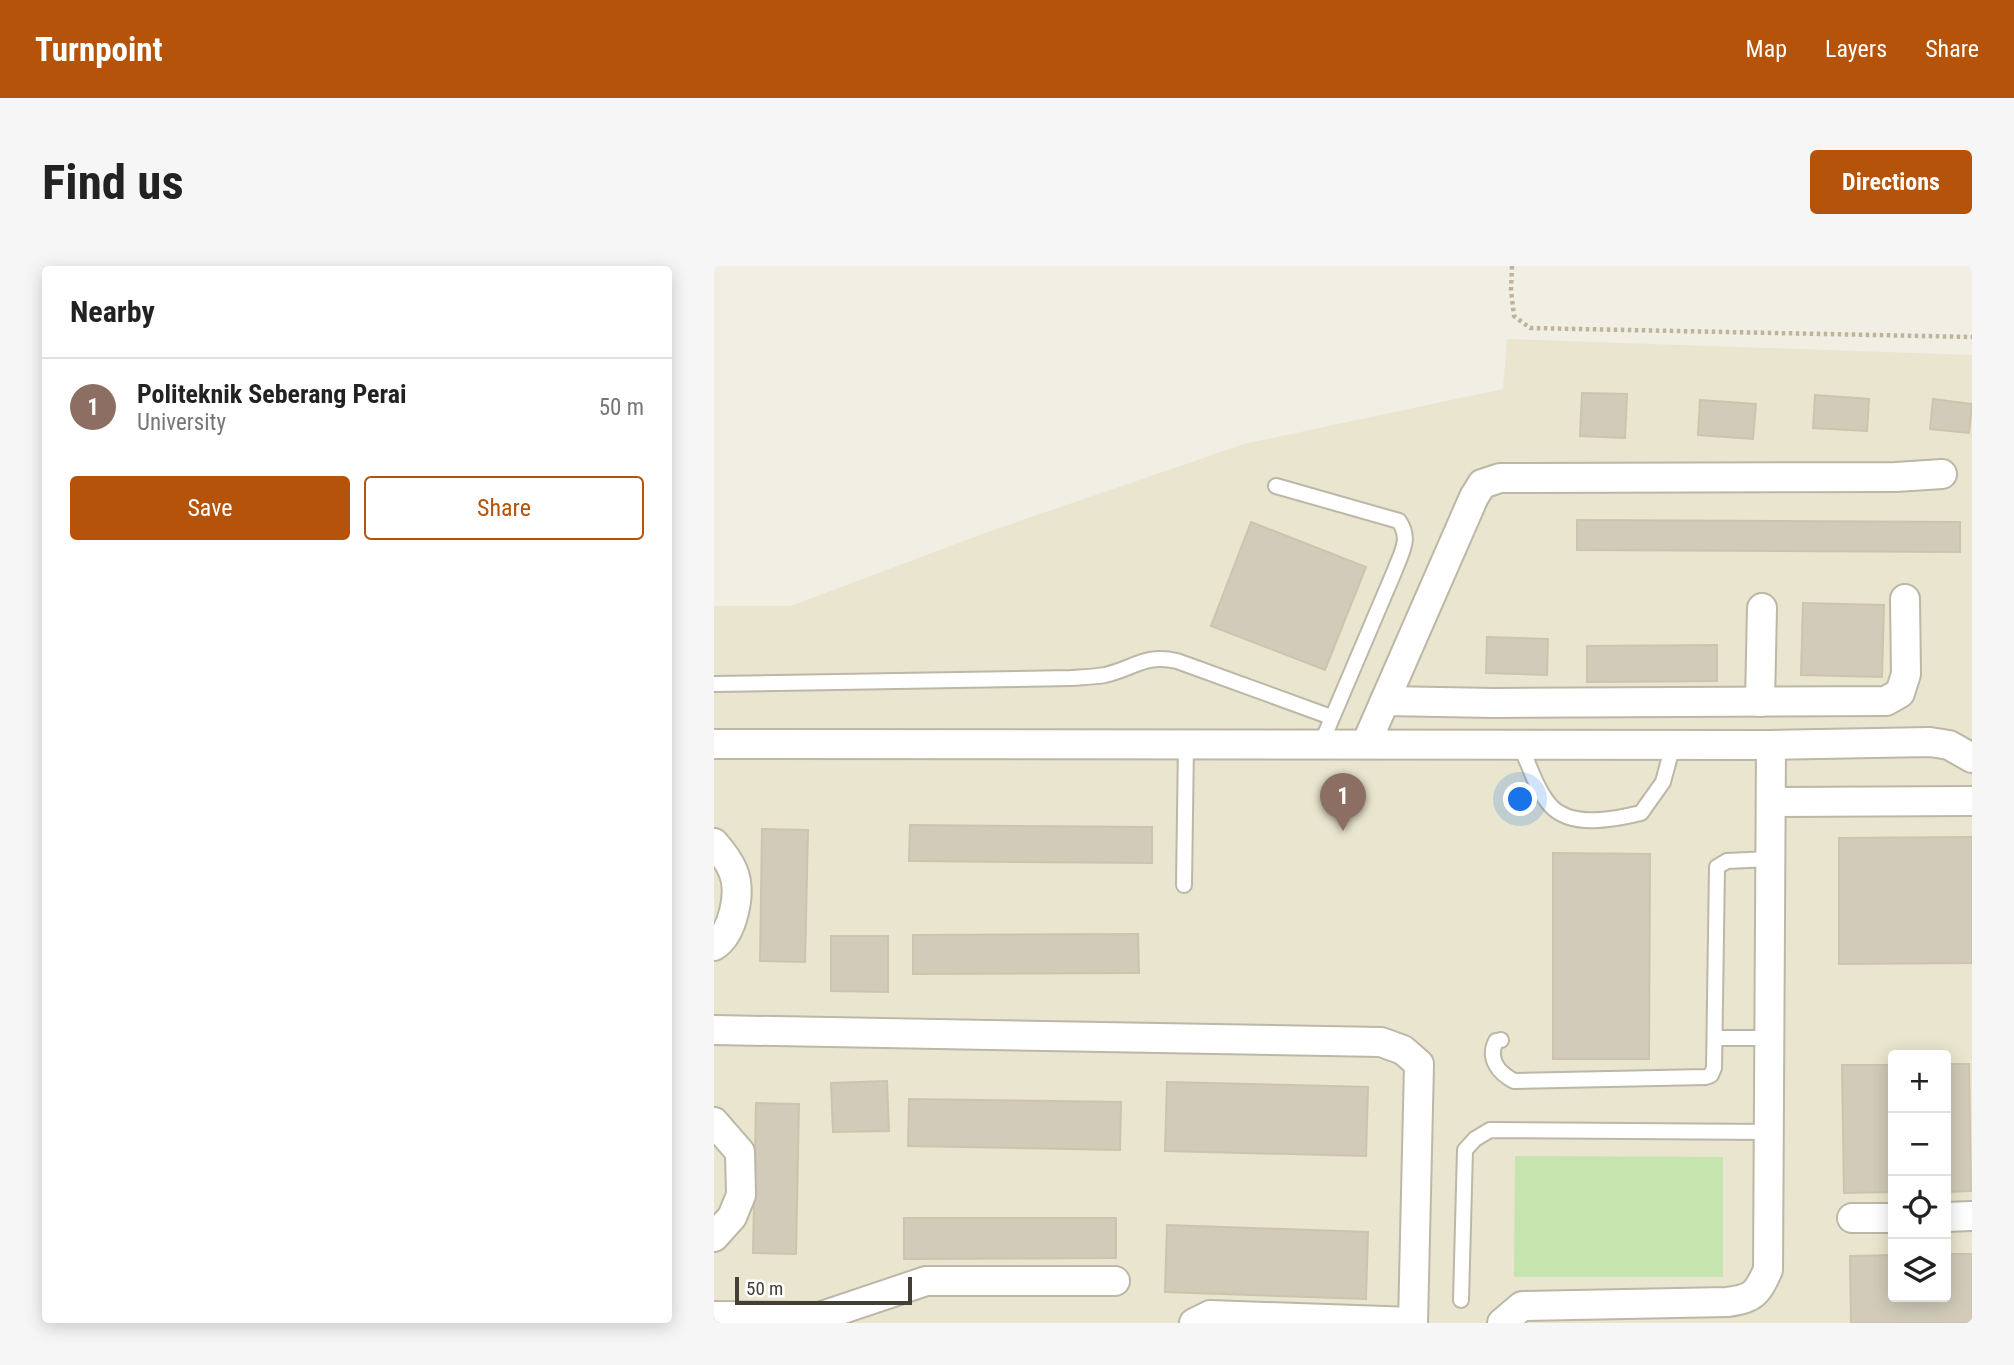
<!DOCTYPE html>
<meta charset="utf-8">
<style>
:root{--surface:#fff;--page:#f6f6f6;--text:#222;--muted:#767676;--line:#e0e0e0;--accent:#b45309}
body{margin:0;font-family:"Roboto Condensed",sans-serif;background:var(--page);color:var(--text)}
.controls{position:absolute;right:21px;bottom:21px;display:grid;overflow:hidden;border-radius:7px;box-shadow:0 4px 18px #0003}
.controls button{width:63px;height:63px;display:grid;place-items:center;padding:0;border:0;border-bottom:2px solid var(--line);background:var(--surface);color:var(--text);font:35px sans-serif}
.scale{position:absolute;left:21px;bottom:18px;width:177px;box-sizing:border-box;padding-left:7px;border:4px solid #433f34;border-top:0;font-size:19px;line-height:24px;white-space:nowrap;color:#433f34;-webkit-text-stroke:5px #fff;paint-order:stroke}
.you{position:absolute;left:807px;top:534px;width:24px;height:24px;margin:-18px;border:5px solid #fff;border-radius:50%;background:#1a73e8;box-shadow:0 0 0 10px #1a73e833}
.badge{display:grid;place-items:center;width:46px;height:46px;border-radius:50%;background:var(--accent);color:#fff;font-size:23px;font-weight:700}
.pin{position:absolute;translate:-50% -58px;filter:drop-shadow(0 2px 4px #0008)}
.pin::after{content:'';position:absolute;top:37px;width:24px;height:21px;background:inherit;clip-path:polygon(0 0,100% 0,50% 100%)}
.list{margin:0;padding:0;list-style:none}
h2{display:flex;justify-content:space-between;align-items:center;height:91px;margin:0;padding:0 28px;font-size:30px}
h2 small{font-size:23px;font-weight:400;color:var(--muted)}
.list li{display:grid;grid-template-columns:46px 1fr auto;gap:21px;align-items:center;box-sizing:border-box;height:98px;padding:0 28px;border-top:2px solid var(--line)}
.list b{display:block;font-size:26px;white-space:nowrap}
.list p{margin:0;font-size:23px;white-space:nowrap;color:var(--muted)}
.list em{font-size:23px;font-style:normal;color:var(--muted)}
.actions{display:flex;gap:14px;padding:21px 28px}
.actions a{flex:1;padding:16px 0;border:2px solid var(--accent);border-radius:7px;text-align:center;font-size:24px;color:var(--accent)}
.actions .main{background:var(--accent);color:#fff}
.icon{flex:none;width:38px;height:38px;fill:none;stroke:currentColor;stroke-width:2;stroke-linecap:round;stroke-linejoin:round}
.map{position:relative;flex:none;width:1258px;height:1057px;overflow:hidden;border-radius:7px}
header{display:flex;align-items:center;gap:42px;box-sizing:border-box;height:98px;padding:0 35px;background:var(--accent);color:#fff}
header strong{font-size:33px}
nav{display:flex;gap:38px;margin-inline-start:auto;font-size:24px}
.intro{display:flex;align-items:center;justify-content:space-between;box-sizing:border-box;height:168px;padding:0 42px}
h1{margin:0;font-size:49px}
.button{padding:18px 32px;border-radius:7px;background:var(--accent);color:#fff;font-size:24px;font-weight:700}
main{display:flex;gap:42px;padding:0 42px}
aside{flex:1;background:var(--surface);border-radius:7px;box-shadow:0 4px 18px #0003}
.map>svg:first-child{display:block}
.education{fill:#eae5ce;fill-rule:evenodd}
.green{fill:#c6e4ae}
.building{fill:#d2cbba;stroke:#cdc4ad;stroke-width:2}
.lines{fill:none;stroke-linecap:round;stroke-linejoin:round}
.lane-casing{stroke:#bcb7a7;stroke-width:18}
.street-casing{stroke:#bcb7a7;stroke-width:32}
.path{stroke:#bdb499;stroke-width:4.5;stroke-dasharray:3.5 3.5;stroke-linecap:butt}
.lane{stroke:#fff;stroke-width:14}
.street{stroke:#fff;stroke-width:28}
</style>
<header>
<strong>Turnpoint</strong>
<nav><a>Map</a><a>Layers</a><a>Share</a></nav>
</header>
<div class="intro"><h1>Find us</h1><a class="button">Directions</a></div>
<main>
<aside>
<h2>Nearby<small></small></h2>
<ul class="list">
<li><span class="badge" style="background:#8d6e63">1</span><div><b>Politeknik Seberang Perai</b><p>University</p></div><em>50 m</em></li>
</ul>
<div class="actions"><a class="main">Save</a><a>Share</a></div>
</aside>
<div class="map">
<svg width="1258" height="1057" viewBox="0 0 1258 1057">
<rect width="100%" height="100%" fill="#f1eee4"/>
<!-- education -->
<path class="education" d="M 793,73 L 1258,89 L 1258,1057 L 0,1057 L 0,340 L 77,340 L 268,268 L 530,178 L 789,123 ZM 1179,789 L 1232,789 L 1232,1031 L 1179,1031 Z"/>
<!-- green -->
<path class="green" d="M 801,890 L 1009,891 L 1009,1011 L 800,1011 Z"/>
<!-- building -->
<g class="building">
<path d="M 868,127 L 913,128 L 911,172 L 866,170 Z"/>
<path d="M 1101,129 L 1155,133 L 1153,165 L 1099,162 Z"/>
<path d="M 1219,133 L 1258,138 L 1255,167 L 1216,163 Z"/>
<path d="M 986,134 L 1042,138 L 1039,173 L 984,169 Z"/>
<path d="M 863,254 L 1246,256 L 1246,286 L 863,284 Z"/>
<path d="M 537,256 L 652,301 L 611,404 L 497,360 Z"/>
<path d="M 1089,337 L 1170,339 L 1168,411 L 1087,409 Z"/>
<path d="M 773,371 L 834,373 L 833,409 L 772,407 Z"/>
<path d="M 1003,379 L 1003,415 L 873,416 L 873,380 Z"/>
<path d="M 196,559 L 438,561 L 438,597 L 195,595 Z"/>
<path d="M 48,563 L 94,564 L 91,696 L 46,695 Z"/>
<path d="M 1258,571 L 1258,697 L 1125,698 L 1125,572 Z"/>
<path d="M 839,587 L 936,588 L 935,793 L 839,793 Z"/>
<path d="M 424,668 L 425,707 L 199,708 L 199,669 Z"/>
<path d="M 117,670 L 174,670 L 174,726 L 117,725 Z"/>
<path d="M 1232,798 L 1255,798 L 1257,925 L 1232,926 Z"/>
<path d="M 1128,799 L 1179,799 L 1179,926 L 1130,927 Z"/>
<path d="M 173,815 L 175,865 L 119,866 L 117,817 Z"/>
<path d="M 453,816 L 654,821 L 652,890 L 451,885 Z"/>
<path d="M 195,833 L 407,836 L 406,884 L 194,880 Z"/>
<path d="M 42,837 L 85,838 L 82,988 L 39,987 Z"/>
<path d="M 190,952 L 402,952 L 402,992 L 190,993 Z"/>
<path d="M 453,959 L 654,966 L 652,1033 L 451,1026 Z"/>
<path d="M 1232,988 L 1258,988 L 1258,1057 L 1137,1057 L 1136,990 L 1179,989 L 1179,1031 L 1232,1031 Z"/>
</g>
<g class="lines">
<defs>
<g id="lane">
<path d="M 562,220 L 685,255 C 697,273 688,285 681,304 L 607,478"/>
<path d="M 0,418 L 357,412 C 368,411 380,411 391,409 C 421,402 430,388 463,395 L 617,451"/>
<path d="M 806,479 C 815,498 822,523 836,539 C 857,563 901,553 927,547 L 949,516 L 959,479"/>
<path d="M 470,619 L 472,478"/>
<path d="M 1001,772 L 1055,772"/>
<path d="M 787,774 L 782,775 C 773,793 785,807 800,815 L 992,811 L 997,809 L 1000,802 L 1003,601 L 1013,595 L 1056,593"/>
<path d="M 747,1034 L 751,884 L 761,873 L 776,864 L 1055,866"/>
</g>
<g id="street">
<path d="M 671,435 L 780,437 L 1172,435 L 1186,427 L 1192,408 L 1191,333"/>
<path d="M 1046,436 L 1048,342"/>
<path d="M 0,478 L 1057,479 L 1216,476 L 1235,479 L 1258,492"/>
<path d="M 652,478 L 760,231 L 768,218 L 786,212 L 1182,211 L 1228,208"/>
<path d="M 1057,536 L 1258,535"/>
<path d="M 0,577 C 7,585 15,595 19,605 C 28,626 19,668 0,680"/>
<path d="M 0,764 L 667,776 L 689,784 L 705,798 L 699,1057"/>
<path d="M 0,856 L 26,886 L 27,929 L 18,951 L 0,971"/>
<path d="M 1232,951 L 1258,950"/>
<path d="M 1138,952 L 1179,952"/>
<path d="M 0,1050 L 105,1051 L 212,1015 L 401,1015"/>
<path d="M 480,1057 L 496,1049 L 699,1056"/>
<path d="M 788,1057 L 808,1040 L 1013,1036 C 1039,1033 1043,1028 1054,1004 L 1057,479"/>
</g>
</defs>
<!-- lane casing -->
<use href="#lane" class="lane-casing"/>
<!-- street casing -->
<use href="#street" class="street-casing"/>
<!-- path -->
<path class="path" d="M 798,0 L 797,24 L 800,50 L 816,62 L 1258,71"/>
<!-- lane -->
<use href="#lane" class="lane"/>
<!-- street -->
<use href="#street" class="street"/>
</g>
</svg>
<div class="controls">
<button>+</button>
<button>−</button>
<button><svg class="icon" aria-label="locate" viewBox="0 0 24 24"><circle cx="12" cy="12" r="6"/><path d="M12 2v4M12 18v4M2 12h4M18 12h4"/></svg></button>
<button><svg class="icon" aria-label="layers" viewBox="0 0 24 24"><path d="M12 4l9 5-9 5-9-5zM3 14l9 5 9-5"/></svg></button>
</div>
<div class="scale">50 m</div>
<div class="you"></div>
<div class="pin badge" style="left:629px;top:565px;background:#8d6e63">1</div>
</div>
</main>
